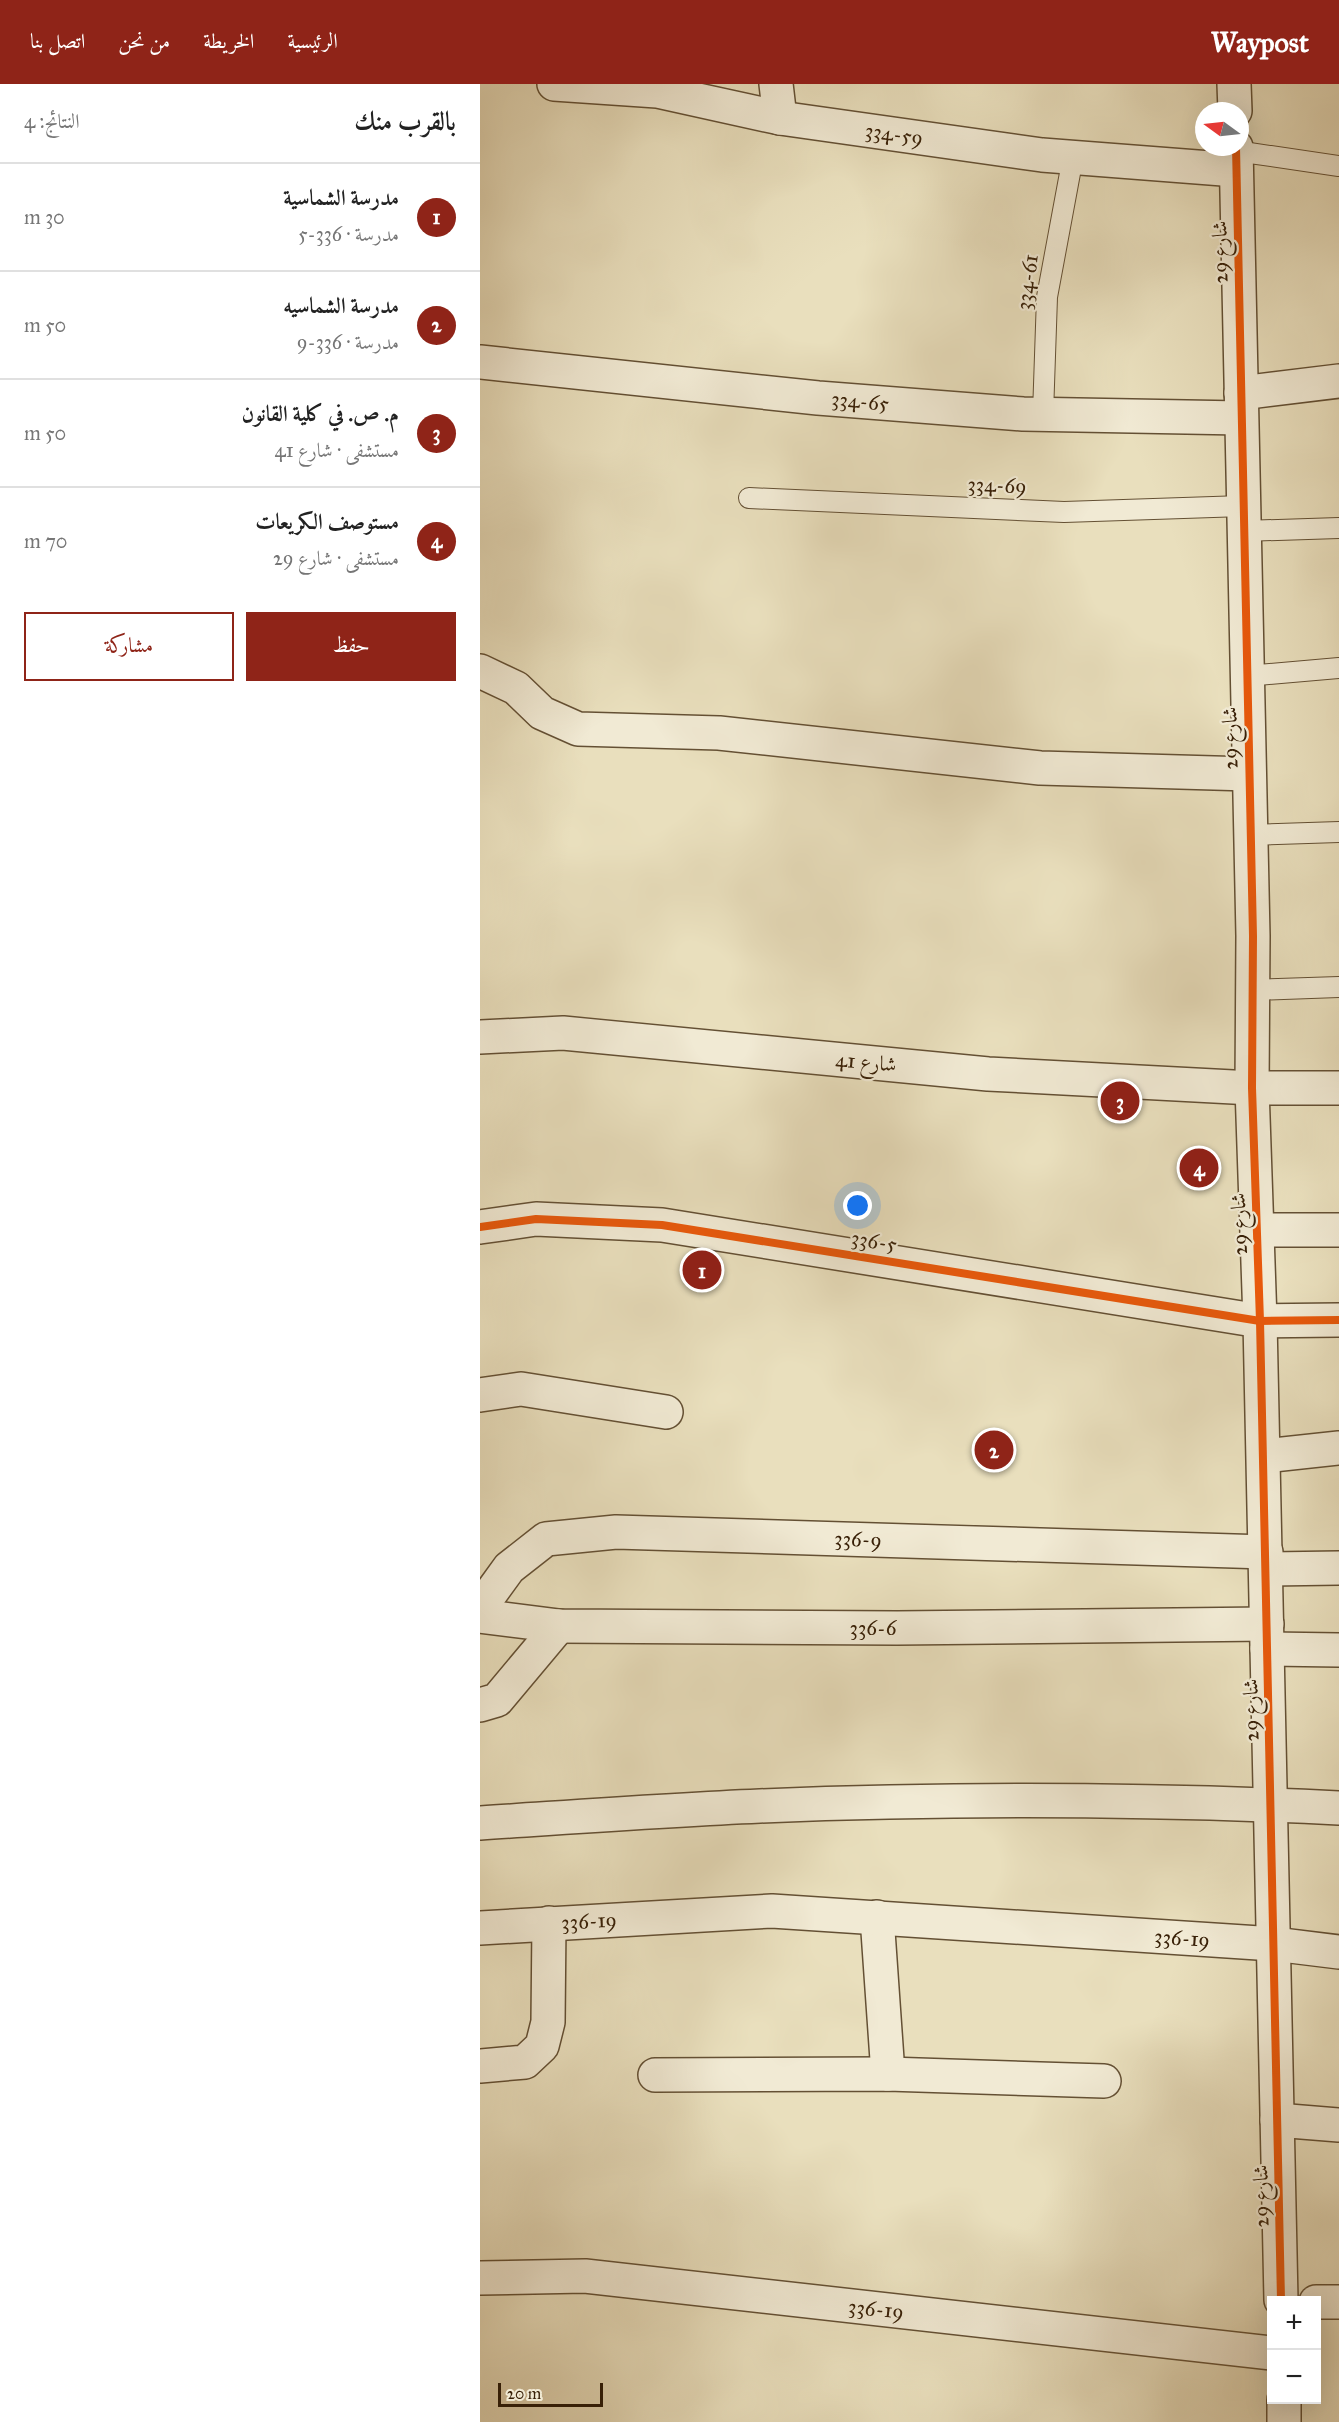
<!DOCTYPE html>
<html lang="ar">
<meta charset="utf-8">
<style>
:root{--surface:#fff;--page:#f2f2f2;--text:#222;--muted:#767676;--line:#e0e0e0;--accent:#8f2418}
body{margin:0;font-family:"IM FELL Great Primer",Amiri,serif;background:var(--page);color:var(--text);direction:rtl}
.controls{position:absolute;right:18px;bottom:18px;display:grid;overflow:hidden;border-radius:0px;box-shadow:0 6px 24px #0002}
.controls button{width:54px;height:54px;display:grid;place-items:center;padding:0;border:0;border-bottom:2px solid var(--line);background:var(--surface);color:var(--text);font:30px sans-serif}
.compass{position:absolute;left:715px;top:18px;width:54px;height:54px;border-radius:50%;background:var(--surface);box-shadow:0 6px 24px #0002;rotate:285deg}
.scale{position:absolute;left:18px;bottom:15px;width:105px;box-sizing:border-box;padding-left:6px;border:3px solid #382007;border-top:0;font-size:16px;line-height:21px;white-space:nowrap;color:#382007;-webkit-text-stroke:4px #f1ead4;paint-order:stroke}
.you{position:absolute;left:378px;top:1122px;width:21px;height:21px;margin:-15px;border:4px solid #fff;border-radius:50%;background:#1a73e8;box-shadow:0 0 0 9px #1a73e833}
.badge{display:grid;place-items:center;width:39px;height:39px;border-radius:50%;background:var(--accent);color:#fff;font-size:20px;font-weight:700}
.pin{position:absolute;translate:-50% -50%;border:3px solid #fff;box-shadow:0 2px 6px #0006}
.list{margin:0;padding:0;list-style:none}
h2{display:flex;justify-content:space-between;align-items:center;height:78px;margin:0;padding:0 24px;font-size:26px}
h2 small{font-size:20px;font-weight:400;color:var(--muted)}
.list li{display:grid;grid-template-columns:39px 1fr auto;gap:18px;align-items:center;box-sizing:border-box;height:108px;padding:0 24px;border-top:2px solid var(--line)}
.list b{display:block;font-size:22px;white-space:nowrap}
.list p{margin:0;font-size:20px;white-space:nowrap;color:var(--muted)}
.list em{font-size:20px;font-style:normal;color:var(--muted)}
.actions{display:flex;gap:12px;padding:18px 24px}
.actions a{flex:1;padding:14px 0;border:2px solid var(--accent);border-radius:0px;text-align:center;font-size:21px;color:var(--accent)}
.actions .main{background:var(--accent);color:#fff}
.map{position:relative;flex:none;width:859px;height:2338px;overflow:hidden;direction:ltr}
header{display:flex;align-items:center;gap:36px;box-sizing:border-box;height:84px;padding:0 30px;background:var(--accent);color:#fff}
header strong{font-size:28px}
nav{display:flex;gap:33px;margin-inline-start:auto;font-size:21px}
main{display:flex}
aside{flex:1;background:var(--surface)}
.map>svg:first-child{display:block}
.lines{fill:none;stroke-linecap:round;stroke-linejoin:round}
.service-casing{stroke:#645034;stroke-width:22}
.minor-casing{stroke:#645034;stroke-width:36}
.tertiary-casing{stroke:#645034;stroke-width:36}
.service{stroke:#f1ead4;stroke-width:20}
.minor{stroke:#f1ead4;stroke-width:33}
.tertiary{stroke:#f1ead4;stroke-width:33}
.cycleway-casing{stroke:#f1ead4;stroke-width:11}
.cycleway{stroke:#e8590c;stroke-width:8}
.labels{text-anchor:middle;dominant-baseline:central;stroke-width:4.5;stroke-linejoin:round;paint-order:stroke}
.street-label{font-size:21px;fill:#382007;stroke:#f1ead4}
</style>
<header>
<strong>Waypost</strong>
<nav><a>الرئيسية</a><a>الخريطة</a><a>من نحن</a><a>اتصل بنا</a></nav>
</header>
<main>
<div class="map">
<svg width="859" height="2338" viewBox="0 0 859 2338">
<rect width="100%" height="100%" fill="#e9dfbd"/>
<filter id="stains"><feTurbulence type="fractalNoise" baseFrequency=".00333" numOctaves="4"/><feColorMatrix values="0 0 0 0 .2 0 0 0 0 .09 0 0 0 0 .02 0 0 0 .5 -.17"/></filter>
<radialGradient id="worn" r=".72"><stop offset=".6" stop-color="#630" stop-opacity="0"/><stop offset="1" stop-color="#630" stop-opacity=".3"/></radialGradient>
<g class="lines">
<defs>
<g id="service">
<path d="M 756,67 L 859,82"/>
<path d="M 563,330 L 567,213 L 593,73"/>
<path d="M 269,414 L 584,428 L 763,422"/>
<path d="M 764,447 L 859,444"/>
<path d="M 767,592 L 859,584"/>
<path d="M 770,751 L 859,748"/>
<path d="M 772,906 L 859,903"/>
</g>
<g id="minor">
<path d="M 74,0 L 177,7 L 300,34 L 562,71 L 756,86"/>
<path d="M 296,0 L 300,34"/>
<path d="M 0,278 L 338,314 L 543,330 L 761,334"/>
<path d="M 761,309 L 859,297"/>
<path d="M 0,587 L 36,604 L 62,629 L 98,645 L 239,649 L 560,684 L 769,690"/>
<path d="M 0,953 L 83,949 L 508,990 L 772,1004 L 859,1004"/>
<path d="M 0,1143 L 56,1135 L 182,1141 L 780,1237 L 859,1236"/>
<path d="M 778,1146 L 859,1146"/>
<path d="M 0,1311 L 41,1305 L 186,1328"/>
<path d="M 784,1372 L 859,1364"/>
<path d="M 786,1485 L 859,1484"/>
<path d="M 0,1524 L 29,1484 L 66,1455 L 136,1448 L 786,1468"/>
<path d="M 0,1532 L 79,1542 L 417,1544 L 787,1540"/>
<path d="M 787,1565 L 859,1566"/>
<path d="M 0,1621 L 17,1616 L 79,1542"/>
<path d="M 0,1739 C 93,1733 187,1726 280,1722 C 472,1714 667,1715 859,1724"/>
<path d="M 397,1833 L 408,1990"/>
<path d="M 0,1844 L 292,1827 L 794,1860 L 859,1868"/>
<path d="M 0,1982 L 45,1978 L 62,1962 L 68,1938 L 69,1839"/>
<path d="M 175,1991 L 408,1990 L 624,1997"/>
<path d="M 797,2036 L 859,2041"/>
<path d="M 0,2194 L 105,2192 L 792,2269"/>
<path d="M 836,2218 L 859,2218"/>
</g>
<g id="tertiary">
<path d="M 754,0 L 755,27"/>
<path d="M 756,63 L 773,852 L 772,1004 L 780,1237 L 801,2216"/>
<path d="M 804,2316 L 804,2338"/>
</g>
</defs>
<!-- service casing -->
<use href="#service" class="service-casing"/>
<!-- minor casing -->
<use href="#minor" class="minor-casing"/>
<!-- tertiary casing -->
<use href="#tertiary" class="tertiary-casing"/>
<!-- service -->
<use href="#service" class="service"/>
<!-- minor -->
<use href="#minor" class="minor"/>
<!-- tertiary -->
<use href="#tertiary" class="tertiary"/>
<defs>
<g id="cycleway">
<path d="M 756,63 L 773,852 L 772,1004 L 780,1237 L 801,2216"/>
<path d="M 0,1143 L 56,1135 L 182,1141 L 780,1237 L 859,1236"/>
</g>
</defs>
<!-- cycleway casing -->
<use href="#cycleway" class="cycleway-casing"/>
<!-- cycleway -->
<use href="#cycleway" class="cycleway"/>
</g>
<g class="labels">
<!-- street labels -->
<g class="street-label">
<text transform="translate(414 50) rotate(8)">334-59</text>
<text transform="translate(740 168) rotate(-91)">شارع 29</text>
<text transform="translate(547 198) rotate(-82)">334-61</text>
<text transform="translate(380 317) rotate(5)">334-65</text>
<text transform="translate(517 401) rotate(2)">334-69</text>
<text transform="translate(750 654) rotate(-91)">شارع 29</text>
<text transform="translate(386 978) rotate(5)">شارع 41</text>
<text transform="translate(759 1140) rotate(-92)">شارع 29</text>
<text transform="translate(394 1157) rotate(9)">336-5</text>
<text transform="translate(378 1455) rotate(2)">336-9</text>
<text x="393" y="1544">336-6</text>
<text transform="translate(771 1626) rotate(-91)">شارع 29</text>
<text transform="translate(109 1837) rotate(-3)">336-19</text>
<text transform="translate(702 1854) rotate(4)">336-19</text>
<text transform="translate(781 2112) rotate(-91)">شارع 29</text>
<text transform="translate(396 2225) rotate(6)">336-19</text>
</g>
</g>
<rect width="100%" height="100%" filter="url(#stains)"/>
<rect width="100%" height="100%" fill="url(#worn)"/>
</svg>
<div class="controls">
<button>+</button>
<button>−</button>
</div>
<svg class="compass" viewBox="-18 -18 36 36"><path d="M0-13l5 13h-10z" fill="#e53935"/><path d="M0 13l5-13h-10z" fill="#767676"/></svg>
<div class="scale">20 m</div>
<div class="you"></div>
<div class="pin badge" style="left:222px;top:1186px">1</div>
<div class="pin badge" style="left:514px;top:1366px">2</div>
<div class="pin badge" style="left:640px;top:1017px">3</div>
<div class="pin badge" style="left:719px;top:1084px">4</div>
</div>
<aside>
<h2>بالقرب منك<small>النتائج: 4</small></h2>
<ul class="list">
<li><span class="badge">1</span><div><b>مدرسة الشماسية</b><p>مدرسة · 336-5</p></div><em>30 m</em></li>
<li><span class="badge">2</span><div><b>مدرسة الشماسيه</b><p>مدرسة · 336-9</p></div><em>50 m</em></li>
<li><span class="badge">3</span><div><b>م. ص. في كلية القانون</b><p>مستشفى · شارع 41</p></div><em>50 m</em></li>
<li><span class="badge">4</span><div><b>مستوصف الكريعات</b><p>مستشفى · شارع 29</p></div><em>70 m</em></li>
</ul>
<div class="actions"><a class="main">حفظ</a><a>مشاركة</a></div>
</aside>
</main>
